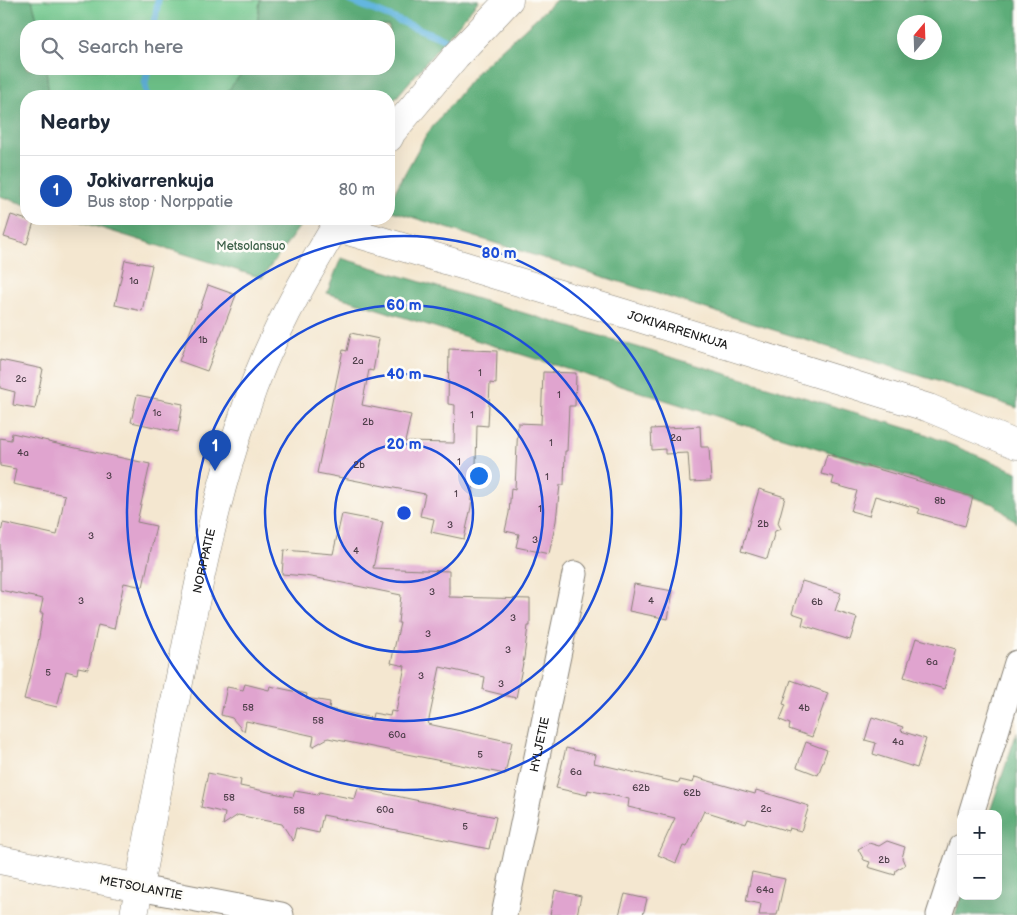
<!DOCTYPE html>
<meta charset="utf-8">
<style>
:root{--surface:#fff;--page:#f2f2f3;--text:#1f2937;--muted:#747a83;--line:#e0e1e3;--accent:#ea580c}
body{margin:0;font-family:"Balsamiq Sans",sans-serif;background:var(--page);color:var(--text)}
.controls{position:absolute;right:15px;bottom:15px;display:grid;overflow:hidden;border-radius:10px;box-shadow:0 5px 20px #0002}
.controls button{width:45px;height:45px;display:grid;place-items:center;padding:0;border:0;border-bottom:1px solid var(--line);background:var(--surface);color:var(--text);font:25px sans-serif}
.compass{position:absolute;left:897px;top:15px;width:45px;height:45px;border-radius:50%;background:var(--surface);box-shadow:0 5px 20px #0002;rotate:19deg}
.you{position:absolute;left:478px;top:475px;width:18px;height:18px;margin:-12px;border:4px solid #fff;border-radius:50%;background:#1a73e8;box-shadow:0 0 0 8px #1a73e833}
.badge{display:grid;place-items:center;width:32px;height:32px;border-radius:50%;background:var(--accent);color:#fff;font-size:16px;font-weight:700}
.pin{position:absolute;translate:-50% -41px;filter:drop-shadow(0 1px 2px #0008)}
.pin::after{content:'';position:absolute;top:26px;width:18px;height:15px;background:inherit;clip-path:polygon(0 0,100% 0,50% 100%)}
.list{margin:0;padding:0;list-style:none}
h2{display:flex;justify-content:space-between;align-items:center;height:65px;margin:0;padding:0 20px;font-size:21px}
h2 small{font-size:16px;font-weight:400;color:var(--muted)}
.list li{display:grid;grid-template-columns:32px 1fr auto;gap:15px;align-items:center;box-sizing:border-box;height:70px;padding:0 20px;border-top:1px solid var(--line)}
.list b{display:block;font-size:19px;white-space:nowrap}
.list p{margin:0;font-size:16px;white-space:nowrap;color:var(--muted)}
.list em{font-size:16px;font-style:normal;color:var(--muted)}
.icon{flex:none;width:28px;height:28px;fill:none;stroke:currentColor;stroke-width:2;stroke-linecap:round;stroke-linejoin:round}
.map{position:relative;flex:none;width:1017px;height:915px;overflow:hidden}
.search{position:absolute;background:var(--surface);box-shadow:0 5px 20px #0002;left:20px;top:20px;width:375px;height:55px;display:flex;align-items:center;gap:12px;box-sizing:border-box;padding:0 18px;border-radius:20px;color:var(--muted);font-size:19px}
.panel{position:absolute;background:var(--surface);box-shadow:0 5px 20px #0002;left:20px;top:90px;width:375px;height:135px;border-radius:20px}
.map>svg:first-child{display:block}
.green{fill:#72c98e;stroke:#477255}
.forest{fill:#5dad79;stroke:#3c644a;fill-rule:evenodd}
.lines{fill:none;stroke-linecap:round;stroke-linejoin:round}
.stream{stroke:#63b6df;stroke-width:7}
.building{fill:#e0a4cf}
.minor-casing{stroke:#888276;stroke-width:27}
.tertiary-casing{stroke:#888276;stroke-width:29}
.minor{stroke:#fff;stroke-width:25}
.tertiary{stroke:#fff;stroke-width:28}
.ring{fill:none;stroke:#1d4ed8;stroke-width:2.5}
.labels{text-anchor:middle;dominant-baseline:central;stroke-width:5;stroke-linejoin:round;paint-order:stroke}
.number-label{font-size:10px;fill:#4d3e49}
.park-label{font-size:12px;fill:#3e614a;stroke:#fdfcf7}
.street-label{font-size:12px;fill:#1c1c1c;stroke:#fdfcf7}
.centre{fill:#1d4ed8;stroke:#fdfcf7;stroke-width:2.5}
.ring-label{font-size:15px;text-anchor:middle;font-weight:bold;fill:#1d4ed8;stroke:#fdfcf7;stroke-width:5;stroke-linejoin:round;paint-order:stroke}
</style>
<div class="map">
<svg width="1017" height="915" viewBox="0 0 1017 915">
<rect width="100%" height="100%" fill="#fdfcf7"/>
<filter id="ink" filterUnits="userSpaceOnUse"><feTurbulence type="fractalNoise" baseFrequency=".02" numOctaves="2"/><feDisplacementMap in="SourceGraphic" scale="10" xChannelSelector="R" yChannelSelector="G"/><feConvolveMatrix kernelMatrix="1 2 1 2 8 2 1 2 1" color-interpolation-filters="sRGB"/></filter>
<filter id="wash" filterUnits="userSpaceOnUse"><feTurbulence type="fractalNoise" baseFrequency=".0096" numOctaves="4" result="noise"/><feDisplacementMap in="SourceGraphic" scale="20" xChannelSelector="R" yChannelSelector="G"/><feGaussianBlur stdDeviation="1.12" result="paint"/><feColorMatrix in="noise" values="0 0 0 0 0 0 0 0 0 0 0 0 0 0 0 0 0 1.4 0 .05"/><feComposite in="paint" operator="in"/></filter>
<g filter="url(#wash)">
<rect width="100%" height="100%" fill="#f4e7d0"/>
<!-- green -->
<g class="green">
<path d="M 32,0 L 260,0 L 257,26 L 39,26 Z"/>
<path d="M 46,69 L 245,69 L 224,96 L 49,96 Z"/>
</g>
<!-- forest -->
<g class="forest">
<path d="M 0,0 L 32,0 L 39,26 L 26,26 L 26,69 L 46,69 L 49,96 L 26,96 L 26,205 L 0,196 Z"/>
<path d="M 260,0 L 479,0 L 389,106 L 389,96 L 224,96 L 245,69 L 389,69 L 389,26 L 257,26 Z"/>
<path d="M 556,0 L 1017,0 L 1017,408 L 934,380 L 389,210 L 389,202 L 426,135 L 478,71 ZM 904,22 L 934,22 L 934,52 L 904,52 Z"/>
<path d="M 72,219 L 305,219 L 262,278 Z"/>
<path d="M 341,258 L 923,433 L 1017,472 L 1017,523 L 994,504 L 327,293 Z"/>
<path d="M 1017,732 L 1017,915 L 955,915 L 961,896 L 998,896 L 998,814 L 989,814 Z"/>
</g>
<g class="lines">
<!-- stream -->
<g class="stream">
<path d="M 349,0 L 446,40"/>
<path d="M 154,26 L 158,0"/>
<path d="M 147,96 L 145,84 L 148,69"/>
</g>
</g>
<g id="blocks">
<!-- building -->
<g class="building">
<path d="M 11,215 L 34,222 L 27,244 L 4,237 Z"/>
<path d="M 125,260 L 152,265 L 142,311 L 115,305 Z"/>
<path d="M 208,285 L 236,295 L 207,371 L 179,361 L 199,308 L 200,309 Z"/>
<path d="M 351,333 L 379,339 L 373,371 L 369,370 L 362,405 L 411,415 L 405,442 L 454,443 L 455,405 L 448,404 L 449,349 L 497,351 L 496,384 L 490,383 L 488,426 L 477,425 L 476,465 L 471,507 L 464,539 L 431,532 L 434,519 L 420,516 L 425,494 L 317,473 L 343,350 L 347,351 Z"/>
<path d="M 0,360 L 43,369 L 35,409 L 13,405 L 15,392 L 0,388 Z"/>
<path d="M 543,372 L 576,373 L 575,406 L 569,406 L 567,451 L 565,451 L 564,485 L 560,485 L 556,521 L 549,554 L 516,547 L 519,534 L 505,531 L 509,513 L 511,488 L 515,489 L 518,423 L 541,424 Z"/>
<path d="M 137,395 L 183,404 L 178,432 L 131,422 Z"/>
<path d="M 700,426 L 701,447 L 709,447 L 711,481 L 690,482 L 688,453 L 665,454 L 665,449 L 652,450 L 651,429 Z"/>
<path d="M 12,433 L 48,441 L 48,442 L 150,464 L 137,522 L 156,526 L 143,587 L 124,583 L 114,629 L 98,625 L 88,669 L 78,667 L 77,674 L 66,671 L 57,707 L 24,699 L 38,643 L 43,613 L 40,613 L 43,599 L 0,590 L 0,538 L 3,523 L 57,535 L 65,495 L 13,484 L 16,469 L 0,466 L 0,438 L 11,440 Z"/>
<path d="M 827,454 L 973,497 L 965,526 L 918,513 L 920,509 L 875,496 L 869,516 L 851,511 L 857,491 L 832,484 L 834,477 L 821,474 Z"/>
<path d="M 759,489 L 785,497 L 778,523 L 781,529 L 775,531 L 767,559 L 741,551 Z"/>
<path d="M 342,514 L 383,522 L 373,568 L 449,571 L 449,597 L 530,599 L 530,626 L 528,626 L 524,658 L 516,698 L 483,690 L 485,677 L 440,667 L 428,724 L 512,742 L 505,774 L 328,738 L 312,747 L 314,736 L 246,721 L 244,732 L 232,718 L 221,715 L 227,687 L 243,690 L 245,684 L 269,690 L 270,686 L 307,694 L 306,698 L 330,702 L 329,709 L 372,718 L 373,713 L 390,716 L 391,711 L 396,712 L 405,666 L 391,663 L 400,623 L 398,623 L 401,595 L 328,580 L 305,576 L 282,574 L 284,550 L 333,554 Z"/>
<path d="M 802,581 L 841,593 L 835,611 L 857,618 L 850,640 L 802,625 L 804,617 L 792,613 Z"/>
<path d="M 634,584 L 673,591 L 668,619 L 629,611 Z"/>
<path d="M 916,638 L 956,649 L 944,689 L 904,677 Z"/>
<path d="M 791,680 L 828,693 L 812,737 L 789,729 L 790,724 L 780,720 L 786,705 L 783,704 Z"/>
<path d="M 872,717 L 903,727 L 901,731 L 926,739 L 917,768 L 873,754 L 876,743 L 865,740 Z"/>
<path d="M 806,742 L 827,750 L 818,775 L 797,767 Z"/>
<path d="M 566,748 L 596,755 L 594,763 L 679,783 L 680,780 L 693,783 L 695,777 L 755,794 L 756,790 L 809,806 L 801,831 L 789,828 L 788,831 L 748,819 L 746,824 L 704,811 L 687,847 L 683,846 L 676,863 L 658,855 L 675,818 L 628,807 L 629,799 L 588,790 L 587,795 L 556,788 Z"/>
<path d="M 208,773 L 241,780 L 240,786 L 293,797 L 295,791 L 318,795 L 319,792 L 355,799 L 358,788 L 496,817 L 489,849 L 323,815 L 319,833 L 296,828 L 293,841 L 282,824 L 272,822 L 238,815 L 223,825 L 225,813 L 201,807 Z"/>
<path d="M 887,841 L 905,847 L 902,858 L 905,865 L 896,870 L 895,875 L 868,867 L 870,862 L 864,860 L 858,849 L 869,843 L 879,846 Z"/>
<path d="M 752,872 L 785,879 L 777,915 L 759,915 L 761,904 L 746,901 Z"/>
<path d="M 555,890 L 581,896 L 577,915 L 550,915 Z"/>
<path d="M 625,894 L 647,899 L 643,915 L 619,915 Z"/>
</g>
</g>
</g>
<g filter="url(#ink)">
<use href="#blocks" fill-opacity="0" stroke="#888276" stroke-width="1"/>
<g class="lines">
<defs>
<g id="minor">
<path d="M 971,814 L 1017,663"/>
<path d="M 139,888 L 281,915"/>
<path id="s1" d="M 504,915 L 575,574"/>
<path d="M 939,915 L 961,847"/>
</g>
<g id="tertiary">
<path d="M 389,138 L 392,132 L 456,56 L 509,0"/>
<path id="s2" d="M 335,227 L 623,313 L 929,408 L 1017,445"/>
<path d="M 0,860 L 139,888"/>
<path id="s3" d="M 134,915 C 148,837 163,760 179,682 C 197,591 215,499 245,411 C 267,343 303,280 340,219"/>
</g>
</defs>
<!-- minor casing -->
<use href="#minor" class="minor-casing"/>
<!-- tertiary casing -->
<use href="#tertiary" class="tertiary-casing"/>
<!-- minor -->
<use href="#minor" class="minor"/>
<!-- tertiary -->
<use href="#tertiary" class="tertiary"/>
</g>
</g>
<!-- distance rings -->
<g class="ring">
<circle cx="404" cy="513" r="69"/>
<circle cx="404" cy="513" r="139"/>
<circle cx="404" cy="513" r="208"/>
<circle cx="404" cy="513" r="277"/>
</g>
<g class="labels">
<!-- number labels -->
<g class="number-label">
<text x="134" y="281">1a</text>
<text x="203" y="340">1b</text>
<text x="358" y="361">2a</text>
<text x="480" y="373">1</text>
<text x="21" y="379">2c</text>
<text x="559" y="395">1</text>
<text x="157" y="413">1c</text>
<text x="472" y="415">1</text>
<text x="368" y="422">2b</text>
<text x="676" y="438">2a</text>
<text x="551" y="443">1</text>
<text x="23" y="453">4a</text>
<text x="459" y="462">1</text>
<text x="359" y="465">2b</text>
<text x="109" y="476">3</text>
<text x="547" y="477">1</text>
<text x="456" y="494">1</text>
<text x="940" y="501">8b</text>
<text x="540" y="509">1</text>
<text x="763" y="524">2b</text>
<text x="450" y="525">3</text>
<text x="91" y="536">3</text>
<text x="535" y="540">3</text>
<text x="356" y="551">4</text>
<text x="432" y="592">3</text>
<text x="81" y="601">3</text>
<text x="651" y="601">4</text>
<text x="817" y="602">6b</text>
<text x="513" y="618">3</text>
<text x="428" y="634">3</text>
<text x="508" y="650">3</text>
<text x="932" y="662">6a</text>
<text x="48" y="673">5</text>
<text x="421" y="676">3</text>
<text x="501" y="684">3</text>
<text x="248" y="708">58</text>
<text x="804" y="708">4b</text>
<text x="318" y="721">58</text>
<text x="397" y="735">60a</text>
<text x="898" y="742">4a</text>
<text x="480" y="755">5</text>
<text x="576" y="772">6a</text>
<text x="641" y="788">62b</text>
<text x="692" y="793">62b</text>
<text x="229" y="798">58</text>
<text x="766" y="809">2c</text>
<text x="385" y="810">60a</text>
<text x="299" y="811">58</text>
<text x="465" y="827">5</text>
<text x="884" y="860">2b</text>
<text x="765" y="890">64a</text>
</g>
<!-- park labels -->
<g class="park-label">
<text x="251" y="246">Metsolansuo</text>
</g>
<!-- street labels -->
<g class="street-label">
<text stroke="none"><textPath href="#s2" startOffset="358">JOKIVARRENKUJA</textPath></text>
<text stroke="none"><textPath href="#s3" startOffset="361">NORPPATIE</textPath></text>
<text stroke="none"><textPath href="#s1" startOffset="174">HYLJETIE</textPath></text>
<text transform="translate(141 888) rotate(11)">METSOLANTIE</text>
</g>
</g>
<circle cx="404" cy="513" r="8" class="centre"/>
<g class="ring-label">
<text x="499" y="258">80 m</text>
<text x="404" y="310">60 m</text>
<text x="404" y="379">40 m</text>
<text x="404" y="449">20 m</text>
</g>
</svg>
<div class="controls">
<button>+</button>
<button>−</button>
</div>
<svg class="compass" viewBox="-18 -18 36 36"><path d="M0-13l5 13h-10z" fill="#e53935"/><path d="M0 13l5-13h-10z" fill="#747a83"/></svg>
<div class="you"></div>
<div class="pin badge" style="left:215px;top:471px;background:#1a4fb4">1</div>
<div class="search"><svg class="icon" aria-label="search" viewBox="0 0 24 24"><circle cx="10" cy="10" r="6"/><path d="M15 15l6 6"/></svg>Search here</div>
<section class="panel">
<h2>Nearby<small></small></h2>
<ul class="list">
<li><span class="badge" style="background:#1a4fb4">1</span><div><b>Jokivarrenkuja</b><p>Bus stop · Norppatie</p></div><em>80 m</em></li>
</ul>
</section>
</div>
